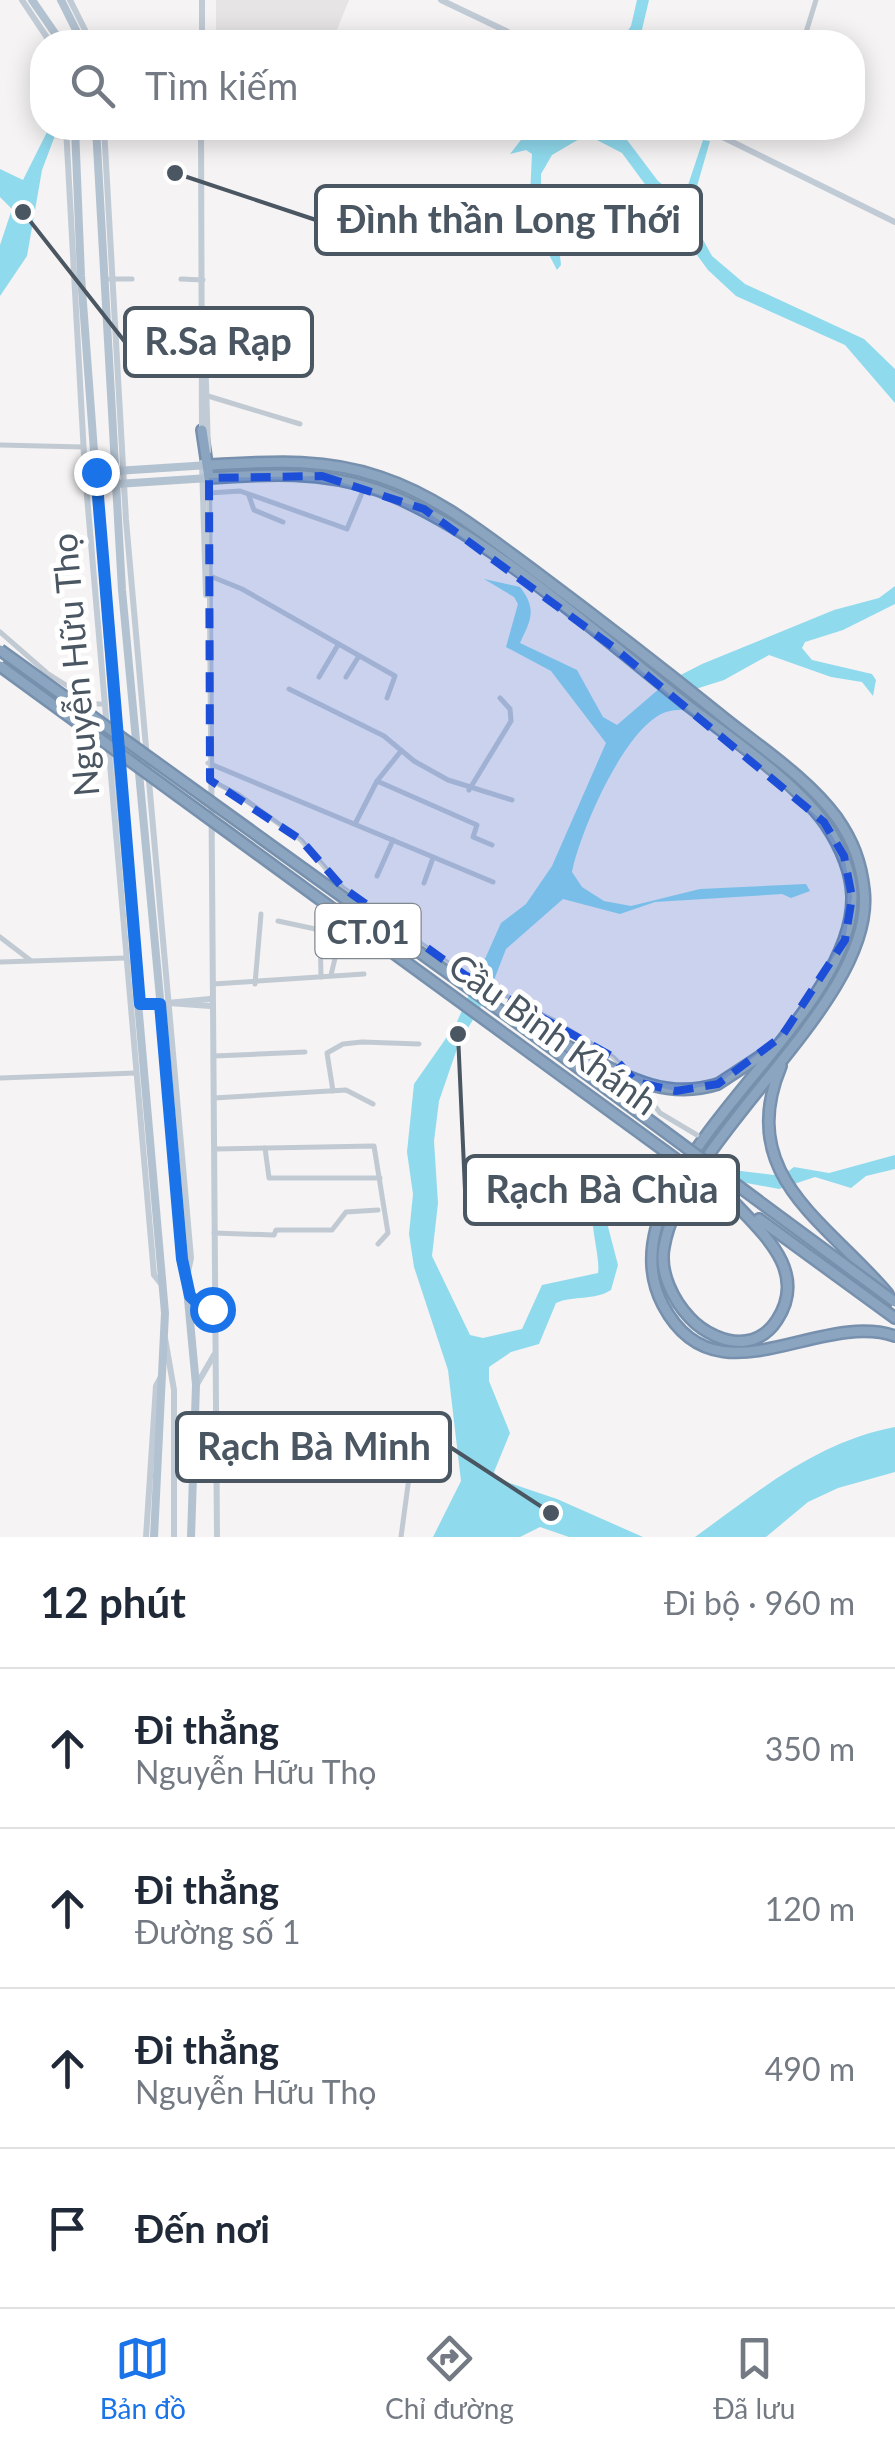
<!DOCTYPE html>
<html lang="vi">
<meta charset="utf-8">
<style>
:root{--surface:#fff;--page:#f6f6f7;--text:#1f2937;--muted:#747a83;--line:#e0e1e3;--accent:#1a73e8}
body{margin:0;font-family:Lato,sans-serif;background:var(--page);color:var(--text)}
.stop{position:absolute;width:30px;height:30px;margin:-22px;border:8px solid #1a73e8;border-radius:50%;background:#fff}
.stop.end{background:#1a73e8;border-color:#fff;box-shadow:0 2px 10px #0008}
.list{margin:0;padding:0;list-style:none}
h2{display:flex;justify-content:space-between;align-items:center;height:130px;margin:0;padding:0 40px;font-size:42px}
h2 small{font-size:32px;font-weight:400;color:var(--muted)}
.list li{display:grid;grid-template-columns:65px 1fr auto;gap:30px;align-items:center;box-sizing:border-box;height:160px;padding:0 40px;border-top:2px solid var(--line)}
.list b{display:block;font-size:38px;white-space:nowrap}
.list p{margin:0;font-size:32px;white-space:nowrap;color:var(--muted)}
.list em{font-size:32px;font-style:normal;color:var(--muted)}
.icon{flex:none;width:55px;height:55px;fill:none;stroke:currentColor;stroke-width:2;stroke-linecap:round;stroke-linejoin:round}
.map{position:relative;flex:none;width:895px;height:1537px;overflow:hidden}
.search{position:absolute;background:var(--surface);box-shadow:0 5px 25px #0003;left:30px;right:30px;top:30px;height:110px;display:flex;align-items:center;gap:25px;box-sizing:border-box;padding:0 35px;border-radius:40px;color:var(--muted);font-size:38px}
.sheet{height:770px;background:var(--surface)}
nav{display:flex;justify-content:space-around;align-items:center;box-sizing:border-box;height:140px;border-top:2px solid var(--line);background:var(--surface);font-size:28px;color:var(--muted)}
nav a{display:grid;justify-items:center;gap:5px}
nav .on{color:var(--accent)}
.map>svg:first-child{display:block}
.education{fill:#e6e4e5}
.water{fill:#90daee}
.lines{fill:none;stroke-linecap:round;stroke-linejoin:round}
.highway-casing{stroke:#7690ad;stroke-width:14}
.street{stroke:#c1cad2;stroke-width:5}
.secondary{stroke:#c1cbd6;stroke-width:6}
.primary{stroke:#b3c2d1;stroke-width:8}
.highway{stroke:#8ba5c1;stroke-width:9}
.highway-bridge-casing{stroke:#7690ad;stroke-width:14;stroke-linecap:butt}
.highway-bridge{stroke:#8ba5c1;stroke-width:9}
.route{stroke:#1a73e8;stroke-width:12}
.marked{fill:#1d4ed8;fill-opacity:0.2;stroke:#1d4ed8;stroke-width:8;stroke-dasharray:20 12;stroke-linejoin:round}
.labels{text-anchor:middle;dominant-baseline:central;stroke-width:10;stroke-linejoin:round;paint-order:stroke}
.shield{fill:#fff;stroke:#808990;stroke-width:2.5}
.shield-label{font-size:32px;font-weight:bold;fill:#4a5661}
.street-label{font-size:35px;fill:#4a5661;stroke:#fff}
.leader{fill:none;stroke:#4a5661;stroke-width:4}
.callout-dot{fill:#4a5661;stroke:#fff;stroke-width:4}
.callout{fill:#fff;stroke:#4a5661;stroke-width:4}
.callout-label{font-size:38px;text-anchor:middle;font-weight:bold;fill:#4a5661}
</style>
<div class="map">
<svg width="895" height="1537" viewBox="0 0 895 1537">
<rect width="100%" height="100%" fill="#f5f3f3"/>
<!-- education -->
<path class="education" d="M 216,0 L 349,0 L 332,42 L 216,42 Z"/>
<!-- water -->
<g class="water">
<path d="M 637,0 L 649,0 L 639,42 L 620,42 L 631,26 Z"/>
<path d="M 566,128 L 618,128 L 658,181 L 673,193 L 688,185 L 703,140 L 710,141 L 689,214 L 712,256 L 745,284 L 864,339 L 895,369 L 895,403 L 845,345 L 736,296 L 708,270 L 622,153 L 593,138 L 581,138 L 552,155 L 541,174 L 541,188 L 555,208 L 561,265 L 557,270 L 544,245 L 545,207 L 530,196 L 532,154 L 526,150 L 510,154 L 524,136 L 549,140 Z"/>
<path d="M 47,132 L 56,133 L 42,170 L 27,256 L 0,296 L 0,245 L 12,209 L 0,197 L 0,169 L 23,180 Z"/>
<path d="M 484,579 L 520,587 C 538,610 530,621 520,643 L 577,670 L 603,717 L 617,725 L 667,682 L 702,664 L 834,610 L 879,598 L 895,586 L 895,604 L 843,630 L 805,642 L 802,648 L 812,660 L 872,674 L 876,680 L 873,696 L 862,682 L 831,677 L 769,655 L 724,680 L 683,693 C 694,711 731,701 741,730 C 721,718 691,704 666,712 C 625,726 580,832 572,872 L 582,887 L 604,901 L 631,906 L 700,889 L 806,884 L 810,891 L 791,898 L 782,894 L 655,902 L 620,914 L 563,899 L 506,949 L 489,993 L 459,1043 L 439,1101 L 434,1141 L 438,1203 L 432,1256 L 470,1335 L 483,1338 L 522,1329 L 542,1285 L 598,1273 C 602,1249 571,1177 619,1181 C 637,1183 654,1194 672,1197 L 724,1169 L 782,1176 L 794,1167 L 829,1173 L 895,1155 L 895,1169 L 866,1176 L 851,1188 L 815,1177 L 779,1189 L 741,1182 L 717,1189 L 688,1210 L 637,1198 L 616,1203 L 606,1219 L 618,1265 L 611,1290 C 594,1301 574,1295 556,1303 L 539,1344 L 511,1352 L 489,1367 L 489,1381 L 510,1433 L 494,1472 L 498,1479 L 557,1499 L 643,1537 L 569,1537 L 540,1527 L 520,1537 L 433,1537 L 461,1481 L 448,1370 L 414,1267 L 409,1234 L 413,1194 L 407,1152 L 414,1084 L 456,1024 L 501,923 L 526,904 L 552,866 L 606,743 L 551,671 L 506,647 L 518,604 L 514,597 Z"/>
<path d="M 895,1427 L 895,1472 L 838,1488 L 808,1502 L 766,1537 L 695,1537 C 759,1491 816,1442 895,1427 Z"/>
</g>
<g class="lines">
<defs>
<g id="highway">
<path d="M 202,430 L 209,478 C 266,474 322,471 377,490 C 477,525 601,637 686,704 C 729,737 795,781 826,825 C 840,846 851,871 852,896 C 855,1026 595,1175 663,1305 C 716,1406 817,1310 895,1336"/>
<path d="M 209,465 C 267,462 323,457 380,477 C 438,496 484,534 533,570 C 596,617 658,665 719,714 C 758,746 807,777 837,818 C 853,841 861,862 864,890 C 877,1001 683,1135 664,1247 C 659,1272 673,1300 690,1318 C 703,1332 726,1344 746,1341 C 759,1339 770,1331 777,1320 C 809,1271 762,1233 732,1200"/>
<path d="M 781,1066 C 735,1176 828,1222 888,1294"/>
<path d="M 718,1084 L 762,1055"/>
<path d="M 759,1219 L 895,1318"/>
</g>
</defs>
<!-- highway casing -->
<use href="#highway" class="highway-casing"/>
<!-- street -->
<g class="street">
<path d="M 803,42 L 816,0"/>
<path d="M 110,279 L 132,279"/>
<path d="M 181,279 L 203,280"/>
<path d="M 208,396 L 300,424"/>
<path d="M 0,445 L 83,447"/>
<path d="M 209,493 L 240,491 L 347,529 L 362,493"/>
<path d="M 249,496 L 254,510 L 283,522"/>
<path d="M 210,576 L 242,589 L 395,676 L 387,698"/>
<path d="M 0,632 L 47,673 L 96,704 L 105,704"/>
<path d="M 319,677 L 338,645"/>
<path d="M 346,677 L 359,656"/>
<path d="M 289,689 L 384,736 L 414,761 L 448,780 L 512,800"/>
<path d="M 208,763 L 493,882"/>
<path d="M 212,781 L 239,795 L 301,840 L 342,887 L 465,975 L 555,1021 L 613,1057 L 630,1074"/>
<path d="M 377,781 L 477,825 L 473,837 L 492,845"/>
<path d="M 469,790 L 511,721 L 510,709 L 500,698"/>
<path d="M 355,824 L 377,781 L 401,751"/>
<path d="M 377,876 L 393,840"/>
<path d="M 424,883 L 433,858"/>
<path d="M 278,921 L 320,930 L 321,977"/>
<path d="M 0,937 L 30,960"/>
<path d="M 0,962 L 126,958"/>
<path d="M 331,975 L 337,950 L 359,953"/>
<path d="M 213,984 L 364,974"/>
<path d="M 255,984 L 261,914"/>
<path d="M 214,1056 L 305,1052"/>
<path d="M 0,1078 L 136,1073"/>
<path d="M 637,1082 L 660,1113 L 697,1135"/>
<path d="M 333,1091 L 327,1053 L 343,1044 L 362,1042 L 419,1044"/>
<path d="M 214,1098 L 346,1090 L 373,1104"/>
<path d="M 265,1148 L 269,1178 L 380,1178"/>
<path d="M 215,1149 L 374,1146 L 388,1233 L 378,1244"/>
<path d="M 214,1233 L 274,1235 L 276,1230 L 332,1230 L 346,1212 L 378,1210"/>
<path d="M 401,1537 L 413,1448"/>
</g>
<!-- secondary -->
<g class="secondary">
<path d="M 22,0 L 50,42"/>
<path d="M 70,0 L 91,42"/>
<path d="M 441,0 L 529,42"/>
<path d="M 202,42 L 202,0"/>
<path d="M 66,128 L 85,473 L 154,1275 L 162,1285"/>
<path d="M 104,128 L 126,520 L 191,1258 L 188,1272"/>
<path d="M 201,128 L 202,431"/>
<path d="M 704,128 L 895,222"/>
<path d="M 205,351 L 208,451"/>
<path d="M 202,463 L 206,595"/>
<path d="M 209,474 L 217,1537"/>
<path d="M 167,1003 L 210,999"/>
<path d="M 169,1003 L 210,1006"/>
<path d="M 190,1296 L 213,1320"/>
<path d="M 165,1338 L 174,1390 L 174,1537"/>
<path d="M 196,1386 L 214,1355"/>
<path d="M 146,1537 L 156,1386 L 162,1375"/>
</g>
<!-- primary -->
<g class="primary">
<path d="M 32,0 L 61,42"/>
<path d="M 61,0 L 82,42"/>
<path d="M 75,128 L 81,276 L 117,761 L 165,1313 L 154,1537"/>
<path d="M 96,128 L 122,590 L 196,1385 L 191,1537"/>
<path d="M 85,473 L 209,465"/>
<path d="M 86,486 L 209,478"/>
</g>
<!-- highway -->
<use href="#highway" class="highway"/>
<defs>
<g id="highway-bridge">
<path d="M 0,650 L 526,1029 L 895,1302"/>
<path d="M 0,666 L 732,1200"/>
<path d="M 538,1033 C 600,1056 649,1106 718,1084"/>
</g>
</defs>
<!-- highway-bridge casing -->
<use href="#highway-bridge" class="highway-bridge-casing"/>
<!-- highway-bridge -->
<use href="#highway-bridge" class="highway-bridge"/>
</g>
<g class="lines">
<!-- route -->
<path class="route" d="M 96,472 L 140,1004 L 160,1004 L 182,1259 L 190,1296 L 204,1309 L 212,1309"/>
</g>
<!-- marked area -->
<path class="marked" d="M 322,476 L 424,509 L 613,647 L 824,822 L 844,856 L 852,897 L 845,940 L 782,1036 L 718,1084 L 676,1091 L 636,1082 L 613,1057 L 465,975 L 342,887 L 301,840 L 210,780 L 209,478 Z"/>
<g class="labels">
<!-- shield labels -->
<rect class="shield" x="315.5" y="904" width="105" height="54" rx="8"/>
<g class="shield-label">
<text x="368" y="931">CT.01</text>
</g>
<!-- street labels -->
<g class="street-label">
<text transform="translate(74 665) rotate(-95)">Nguyễn Hữu Thọ</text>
<text transform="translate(554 1033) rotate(36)">Cầu Bình Khánh</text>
</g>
</g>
<!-- callouts -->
<path class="leader" d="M175 173L316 220M23 212L125 342M458 1034L465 1190M551 1513L450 1447"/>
<g class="callout-dot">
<circle cx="175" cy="173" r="10"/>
<circle cx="23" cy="212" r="10"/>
<circle cx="458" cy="1034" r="10"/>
<circle cx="551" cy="1513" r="10"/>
</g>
<g class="callout">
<rect x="316" y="186" width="385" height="68" rx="10"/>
<rect x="125" y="308" width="187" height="68" rx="10"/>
<rect x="465" y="1156" width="273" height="68" rx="10"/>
<rect x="177" y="1413" width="273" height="68" rx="10"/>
</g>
<g class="callout-label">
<text x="509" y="233">Đình thần Long Thới</text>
<text x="218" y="355">R.Sa Rạp</text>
<text x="602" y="1203">Rạch Bà Chùa</text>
<text x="314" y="1460">Rạch Bà Minh</text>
</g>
</svg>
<div class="stop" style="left:212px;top:1309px"></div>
<div class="stop end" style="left:96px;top:472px"></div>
<div class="search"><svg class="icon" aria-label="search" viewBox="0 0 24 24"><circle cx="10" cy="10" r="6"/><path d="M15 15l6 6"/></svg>Tìm kiếm</div>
</div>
<section class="sheet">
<h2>12 phút<small>Đi bộ · 960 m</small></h2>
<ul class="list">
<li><svg class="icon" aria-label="ahead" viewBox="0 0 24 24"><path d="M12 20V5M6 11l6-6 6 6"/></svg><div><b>Đi thẳng</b><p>Nguyễn Hữu Thọ</p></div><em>350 m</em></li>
<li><svg class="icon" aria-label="ahead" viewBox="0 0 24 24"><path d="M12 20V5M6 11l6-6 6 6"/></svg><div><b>Đi thẳng</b><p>Đường số 1</p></div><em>120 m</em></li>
<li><svg class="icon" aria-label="ahead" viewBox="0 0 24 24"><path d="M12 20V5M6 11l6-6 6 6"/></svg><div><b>Đi thẳng</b><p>Nguyễn Hữu Thọ</p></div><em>490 m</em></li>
<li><svg class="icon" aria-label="arrive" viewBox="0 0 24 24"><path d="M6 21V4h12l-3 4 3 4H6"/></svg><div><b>Đến nơi</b></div></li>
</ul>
</section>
<nav>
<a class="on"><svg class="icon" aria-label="map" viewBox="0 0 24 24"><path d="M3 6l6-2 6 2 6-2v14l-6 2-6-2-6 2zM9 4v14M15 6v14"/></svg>Bản đồ</a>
<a><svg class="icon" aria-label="directions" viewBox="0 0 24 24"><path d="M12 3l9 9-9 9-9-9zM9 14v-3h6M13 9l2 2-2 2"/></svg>Chỉ đường</a>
<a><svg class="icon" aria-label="saved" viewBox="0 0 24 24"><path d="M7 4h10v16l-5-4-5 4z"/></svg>Đã lưu</a>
</nav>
